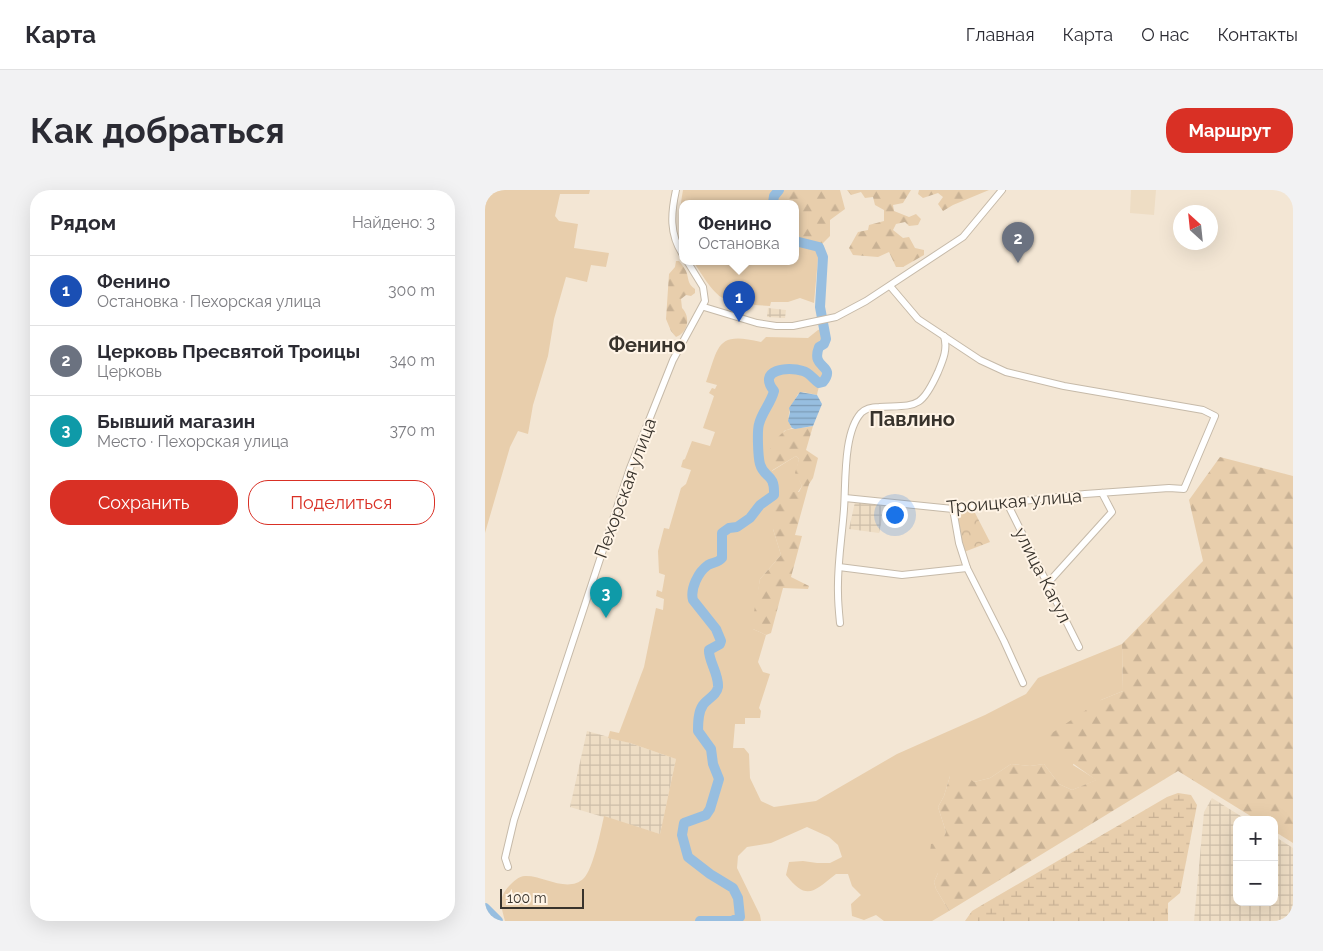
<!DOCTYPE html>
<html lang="ru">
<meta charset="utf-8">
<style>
:root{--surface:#fff;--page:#f2f2f3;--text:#2b2b33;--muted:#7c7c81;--line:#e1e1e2;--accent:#d93025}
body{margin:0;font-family:Raleway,sans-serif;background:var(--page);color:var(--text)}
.controls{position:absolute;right:15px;bottom:15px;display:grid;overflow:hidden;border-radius:10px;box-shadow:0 5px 20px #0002}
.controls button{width:45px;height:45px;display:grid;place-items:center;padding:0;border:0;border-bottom:1px solid var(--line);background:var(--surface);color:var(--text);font:25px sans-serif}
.compass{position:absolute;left:688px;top:15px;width:45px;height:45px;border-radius:50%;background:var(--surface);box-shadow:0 5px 20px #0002;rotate:333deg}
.scale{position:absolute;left:15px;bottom:12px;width:84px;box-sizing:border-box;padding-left:5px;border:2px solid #38332c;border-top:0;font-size:14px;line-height:18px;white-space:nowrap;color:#38332c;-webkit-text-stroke:4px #fff4e6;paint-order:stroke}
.you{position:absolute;left:409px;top:324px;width:18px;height:18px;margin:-12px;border:4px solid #fff;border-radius:50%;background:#1a73e8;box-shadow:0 0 0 8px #1a73e833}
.badge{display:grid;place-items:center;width:32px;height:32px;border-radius:50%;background:var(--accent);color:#fff;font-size:16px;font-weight:700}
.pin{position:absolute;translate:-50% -41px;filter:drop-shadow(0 1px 2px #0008)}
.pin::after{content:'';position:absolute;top:26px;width:18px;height:15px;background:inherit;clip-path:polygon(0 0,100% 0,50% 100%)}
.popup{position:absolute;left:194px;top:10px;width:120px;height:65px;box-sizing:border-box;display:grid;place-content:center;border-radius:10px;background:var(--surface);filter:drop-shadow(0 1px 4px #0005);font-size:16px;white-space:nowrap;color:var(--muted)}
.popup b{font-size:19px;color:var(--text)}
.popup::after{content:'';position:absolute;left:50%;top:100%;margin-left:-10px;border:10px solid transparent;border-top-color:var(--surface)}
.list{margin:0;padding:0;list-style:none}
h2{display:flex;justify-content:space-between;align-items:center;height:65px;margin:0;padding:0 20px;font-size:21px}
h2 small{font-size:16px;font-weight:400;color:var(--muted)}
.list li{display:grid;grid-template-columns:32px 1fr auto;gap:15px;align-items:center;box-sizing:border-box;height:70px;padding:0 20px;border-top:1px solid var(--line)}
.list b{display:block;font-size:19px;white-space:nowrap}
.list p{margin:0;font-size:16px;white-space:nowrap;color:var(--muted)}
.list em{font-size:16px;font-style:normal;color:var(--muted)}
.actions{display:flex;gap:10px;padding:15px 20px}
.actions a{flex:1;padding:11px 0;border:1px solid var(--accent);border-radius:20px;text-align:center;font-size:18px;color:var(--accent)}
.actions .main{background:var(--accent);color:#fff}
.map{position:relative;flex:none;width:808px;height:731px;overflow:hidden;border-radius:20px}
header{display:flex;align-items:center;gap:30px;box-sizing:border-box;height:70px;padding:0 25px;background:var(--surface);border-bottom:1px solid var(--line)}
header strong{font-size:24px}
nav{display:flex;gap:28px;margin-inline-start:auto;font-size:18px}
.intro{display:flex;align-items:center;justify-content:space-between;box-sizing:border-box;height:120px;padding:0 30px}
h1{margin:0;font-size:35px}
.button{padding:12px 22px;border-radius:20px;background:var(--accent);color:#fff;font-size:18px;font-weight:700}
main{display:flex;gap:30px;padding:0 30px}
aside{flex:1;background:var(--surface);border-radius:20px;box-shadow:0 5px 20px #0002}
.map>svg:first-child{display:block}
.built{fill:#eeddc4}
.industrial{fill:url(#industrial-grid)}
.grass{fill:#e8ceac}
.forest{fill:url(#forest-firs)}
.wetland{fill:url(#wetland-marsh)}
.park{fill:url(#park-crowns)}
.water{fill:url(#water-rules)}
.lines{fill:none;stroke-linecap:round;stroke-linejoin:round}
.river{stroke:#97bee0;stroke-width:10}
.street-casing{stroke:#c6baa9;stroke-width:8}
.street{stroke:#fff;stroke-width:6}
.labels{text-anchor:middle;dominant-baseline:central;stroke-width:4;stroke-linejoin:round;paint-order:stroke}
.street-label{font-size:18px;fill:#38332c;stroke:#fff4e6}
.quarter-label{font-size:20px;font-weight:bold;fill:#38332c;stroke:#fff4e6}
</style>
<header>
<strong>Карта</strong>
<nav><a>Главная</a><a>Карта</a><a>О нас</a><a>Контакты</a></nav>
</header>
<div class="intro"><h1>Как добраться</h1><a class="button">Маршрут</a></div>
<main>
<aside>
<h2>Рядом<small>Найдено: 3</small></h2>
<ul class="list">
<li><span class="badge" style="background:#1a4fb4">1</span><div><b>Фенино</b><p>Остановка · Пехорская улица</p></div><em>300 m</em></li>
<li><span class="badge" style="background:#6b7280">2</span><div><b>Церковь Пресвятой Троицы</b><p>Церковь</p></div><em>340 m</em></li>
<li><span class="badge" style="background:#0f9aa8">3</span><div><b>Бывший магазин</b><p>Место · Пехорская улица</p></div><em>370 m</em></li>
</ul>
<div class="actions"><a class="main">Сохранить</a><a>Поделиться</a></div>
</aside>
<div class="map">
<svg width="808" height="731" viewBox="0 0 808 731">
<defs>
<pattern id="industrial-grid" width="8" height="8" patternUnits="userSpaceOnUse" patternTransform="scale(1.25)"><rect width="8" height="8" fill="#eeddc4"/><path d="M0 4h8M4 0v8" fill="none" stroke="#cdbea9"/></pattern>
<pattern id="forest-firs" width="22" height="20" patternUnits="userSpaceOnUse" patternTransform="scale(1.25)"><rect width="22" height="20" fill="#e8ceac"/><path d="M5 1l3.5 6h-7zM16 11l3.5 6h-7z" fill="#c8b194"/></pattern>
<pattern id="wetland-marsh" width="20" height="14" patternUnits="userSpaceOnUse" patternTransform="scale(1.25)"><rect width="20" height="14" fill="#e8ceac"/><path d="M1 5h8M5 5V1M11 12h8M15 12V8" fill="none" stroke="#c8b194"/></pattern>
<pattern id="park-crowns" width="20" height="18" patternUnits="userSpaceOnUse" patternTransform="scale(1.25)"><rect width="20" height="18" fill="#e8ceac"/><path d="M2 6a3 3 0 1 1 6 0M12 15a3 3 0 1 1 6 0" fill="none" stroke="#c8b194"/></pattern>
<pattern id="water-rules" width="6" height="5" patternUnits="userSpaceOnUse" patternTransform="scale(1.25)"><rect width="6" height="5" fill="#97bee0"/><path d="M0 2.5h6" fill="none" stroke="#7c9bb6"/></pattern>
</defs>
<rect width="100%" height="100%" fill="#f3e6d4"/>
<!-- built -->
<path class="built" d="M 646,0 L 671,0 L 669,25 L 645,23 Z"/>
<!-- industrial -->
<g class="industrial">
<path d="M 283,118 L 301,120 L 300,128 L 282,127 Z"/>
<path d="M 370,312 L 400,316 L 394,343 L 364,339 Z"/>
<path d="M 102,541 L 145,553 L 191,569 L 175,644 L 85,617 Z"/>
<path d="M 727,608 L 762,630 L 752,630 L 752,712 L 789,712 L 789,646 L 808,658 L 808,731 L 709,731 L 719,622 Z"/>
</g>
<!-- grass -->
<g class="grass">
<path d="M 0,0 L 105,0 L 104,4 L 75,4 L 70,26 L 74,31 L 93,34 L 89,58 L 124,63 L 121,77 L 106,75 L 102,92 L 81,87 L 69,129 L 63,166 L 48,215 L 43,244 L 33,241 L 25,257 L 0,343 Z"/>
<path d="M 198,0 L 294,0 L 289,6 L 288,13 L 198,13 L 198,51 C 192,34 195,18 198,0 Z"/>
<path d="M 310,51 L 334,57 L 329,113 L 315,108 L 303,112 L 286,112 L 285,116 C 270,115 251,114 238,108 C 228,104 214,80 208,71 L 310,71 Z"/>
<path d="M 336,139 L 337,148 L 332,154 L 329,169 L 334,176 L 339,180 C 339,186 333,197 332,205 L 318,202 L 313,204 C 307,215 299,226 307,238 L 299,241 L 287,281 L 311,266 L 314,269 L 311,283 L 317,296 L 288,339 L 296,365 L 275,389 L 268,439 L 281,445 L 273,472 L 278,482 L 285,484 L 274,518 L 276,521 L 275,528 L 260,528 L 260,534 L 250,534 L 248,558 L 259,558 L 264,564 L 265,588 L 276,611 L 289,617 L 331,611 L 412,564 L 500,525 L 541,504 L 553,488 L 637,454 L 638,501 L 616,510 L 588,575 L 612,590 L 587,600 L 574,594 L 559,574 L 545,576 L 526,574 L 505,588 L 489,592 L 465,586 L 459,606 L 453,617 L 461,642 L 458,652 L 453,683 L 449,692 L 451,699 L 464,721 L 447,731 L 399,731 L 391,725 L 379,730 L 367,726 L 366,714 L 376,705 L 367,696 L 363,684 L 351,684 C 329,701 322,712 301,685 L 304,672 L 318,671 L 332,673 L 345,673 L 357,667 L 353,655 L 344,647 L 322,637 L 286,653 L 262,657 L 253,666 L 252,678 L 275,725 L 276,731 L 20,731 C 16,716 13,708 24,696 C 28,692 34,686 40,686 C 58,685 83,704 99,688 C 108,679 116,640 119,626 L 175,644 L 191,569 L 145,553 L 123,548 L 125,541 L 134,543 L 159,477 L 171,418 L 178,420 L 179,409 L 171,406 L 172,400 L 177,402 L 180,385 L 174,383 L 173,361 L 179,338 L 184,339 L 196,298 L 201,294 L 206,280 L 196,277 L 198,270 L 200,269 L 207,251 L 225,256 L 230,242 L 218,238 L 229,206 L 224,203 L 227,198 L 230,199 L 232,195 L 221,192 C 234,156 231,141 276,152 L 281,147 L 323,148 L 333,140 Z"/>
</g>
<!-- forest -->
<g class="forest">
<path d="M 294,0 L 355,0 L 360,19 L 345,30 L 345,46 L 334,57 L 310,51 L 310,13 L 288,13 L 289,6 Z"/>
<path d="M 362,0 L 426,0 L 418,13 L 408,15 L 409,21 L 424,27 L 431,24 L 436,29 L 433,35 L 424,36 L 420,32 L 411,34 L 408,40 L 418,48 L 424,47 L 430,58 L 439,60 L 439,65 L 418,77 L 411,77 L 404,62 L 393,67 L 368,65 L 364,58 L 373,42 L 383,40 L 384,35 L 399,31 L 399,20 L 390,15 L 388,7 L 380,8 L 376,2 L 366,5 Z"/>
<path d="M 434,0 L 504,0 L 468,15 L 458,21 L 453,14 L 458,7 L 453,3 L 438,8 L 433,4 Z"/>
<path d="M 191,71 L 194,71 C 197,74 199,78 201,81 C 204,88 202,94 210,99 L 210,103 L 206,106 L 201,105 L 196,109 L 197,118 C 206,127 203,143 191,147 L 186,141 L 181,129 L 184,84 L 190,77 Z"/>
<path d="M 328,236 L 321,260 L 333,268 L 328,288 L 324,294 L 310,345 L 317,346 L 306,387 L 324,396 L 323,399 L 298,398 L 286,443 L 281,445 L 268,439 L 267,433 L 275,389 L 296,365 L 288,339 L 286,320 L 301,302 L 314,302 L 317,296 L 310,283 L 314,269 L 311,266 L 286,281 L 280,272 C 283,262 290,247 300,241 C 303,238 322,238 328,236 Z"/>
<path d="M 735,267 L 808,286 L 808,653 L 789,641 L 789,630 L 772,630 L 693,581 L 464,721 L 451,699 L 449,692 L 453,683 L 444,670 L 446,654 L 457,652 L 461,642 L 453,617 L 459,606 L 465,586 L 480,585 L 489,592 L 505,588 L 526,574 L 545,576 L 559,574 L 574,594 L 587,600 L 611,590 L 572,562 L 561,547 L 616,510 L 638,501 L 637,454 L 718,371 L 704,310 Z"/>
</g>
<!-- wetland -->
<path class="wetland" d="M 693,603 L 706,605 L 712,615 L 695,703 L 683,713 L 683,731 L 480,731 L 487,721 L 497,715 L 682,607 Z"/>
<!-- park -->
<path class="park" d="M 488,319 L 505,352 L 479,362 L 471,326 L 476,320 Z"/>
<!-- water -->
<path class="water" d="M 315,202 L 332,205 L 337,214 L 328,236 L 310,239 L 307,238 L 303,231 L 305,222 L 304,218 Z"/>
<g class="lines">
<!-- river -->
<g class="river">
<path d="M 288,13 L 289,6 L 294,0"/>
<path d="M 0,718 L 13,731"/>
<path d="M 215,731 L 247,731 L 255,727 L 253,708 L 248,698 L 225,684 L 203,667 L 197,645 L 199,633 L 221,625 L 225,619 L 234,589 L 228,574 L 226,559 L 213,541 C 213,533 213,522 218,515 C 222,509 232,505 233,497 C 234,484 223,470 224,460 L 235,454 L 236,451 L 231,439 L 208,410 C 205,399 213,382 223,375 C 228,372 233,373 237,368 L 237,343 L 244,338 L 252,337 L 265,328 L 275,315 L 289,305 C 290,282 279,289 275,274 C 273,267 272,241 274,234 C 277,222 286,213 289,201 C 272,180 302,176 318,181 C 325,183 328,189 334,193 L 338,192 C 352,174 325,180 334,157 L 339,154 L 341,149 L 335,117 L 338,67 L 334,57 L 310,51"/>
</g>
<defs>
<g id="street">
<path d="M 191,0 C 186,23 184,44 198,65"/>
<path d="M 219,117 L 272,133 L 291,136 L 308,136 L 351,127 L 381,111 L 478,47 L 517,0"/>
<path d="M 360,308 L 468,319 L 600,304 L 684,298 L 699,299 L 730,226 L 718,220 L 579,196 L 521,182 L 495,170 L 433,129 L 405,96"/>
<path d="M 522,313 L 594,457"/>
<path d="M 468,319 L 474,353 L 482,378 L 519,451 L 538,493"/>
<path d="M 354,377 L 417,385 L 482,378"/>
<path d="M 562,394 L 627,322 L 617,303"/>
<path d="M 355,433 C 354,423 353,413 353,403 C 352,375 357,347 359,319 C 361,293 358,243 376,223 C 381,218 387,217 394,217 C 431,215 436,220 453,182 C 458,170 463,159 459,146"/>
<path d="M 23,677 L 20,668 L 29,630 L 145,278 L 188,170 L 220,111 L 218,97 L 202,71"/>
</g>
</defs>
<!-- street casing -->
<use href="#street" class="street-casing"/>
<!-- street -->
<use href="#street" class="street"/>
</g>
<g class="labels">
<!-- street labels -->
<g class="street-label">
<text transform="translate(140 298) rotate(-70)">Пехорская улица</text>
<text transform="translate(529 311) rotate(-5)">Троицкая улица</text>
<text transform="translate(558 385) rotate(63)">улица Кагул</text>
</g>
<!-- quarter labels -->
<g class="quarter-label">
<text x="162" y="155">Фенино</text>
<text x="427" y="229">Павлино</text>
</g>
</g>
</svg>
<div class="controls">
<button>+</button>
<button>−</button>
</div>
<svg class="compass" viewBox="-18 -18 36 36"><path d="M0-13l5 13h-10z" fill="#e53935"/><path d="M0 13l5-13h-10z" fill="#7c7c81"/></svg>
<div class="scale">100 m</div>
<div class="you"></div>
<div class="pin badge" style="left:254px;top:132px;background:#1a4fb4">1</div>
<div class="popup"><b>Фенино</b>Остановка</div>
<div class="pin badge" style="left:533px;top:73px;background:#6b7280">2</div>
<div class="pin badge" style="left:121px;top:428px;background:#0f9aa8">3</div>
</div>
</main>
